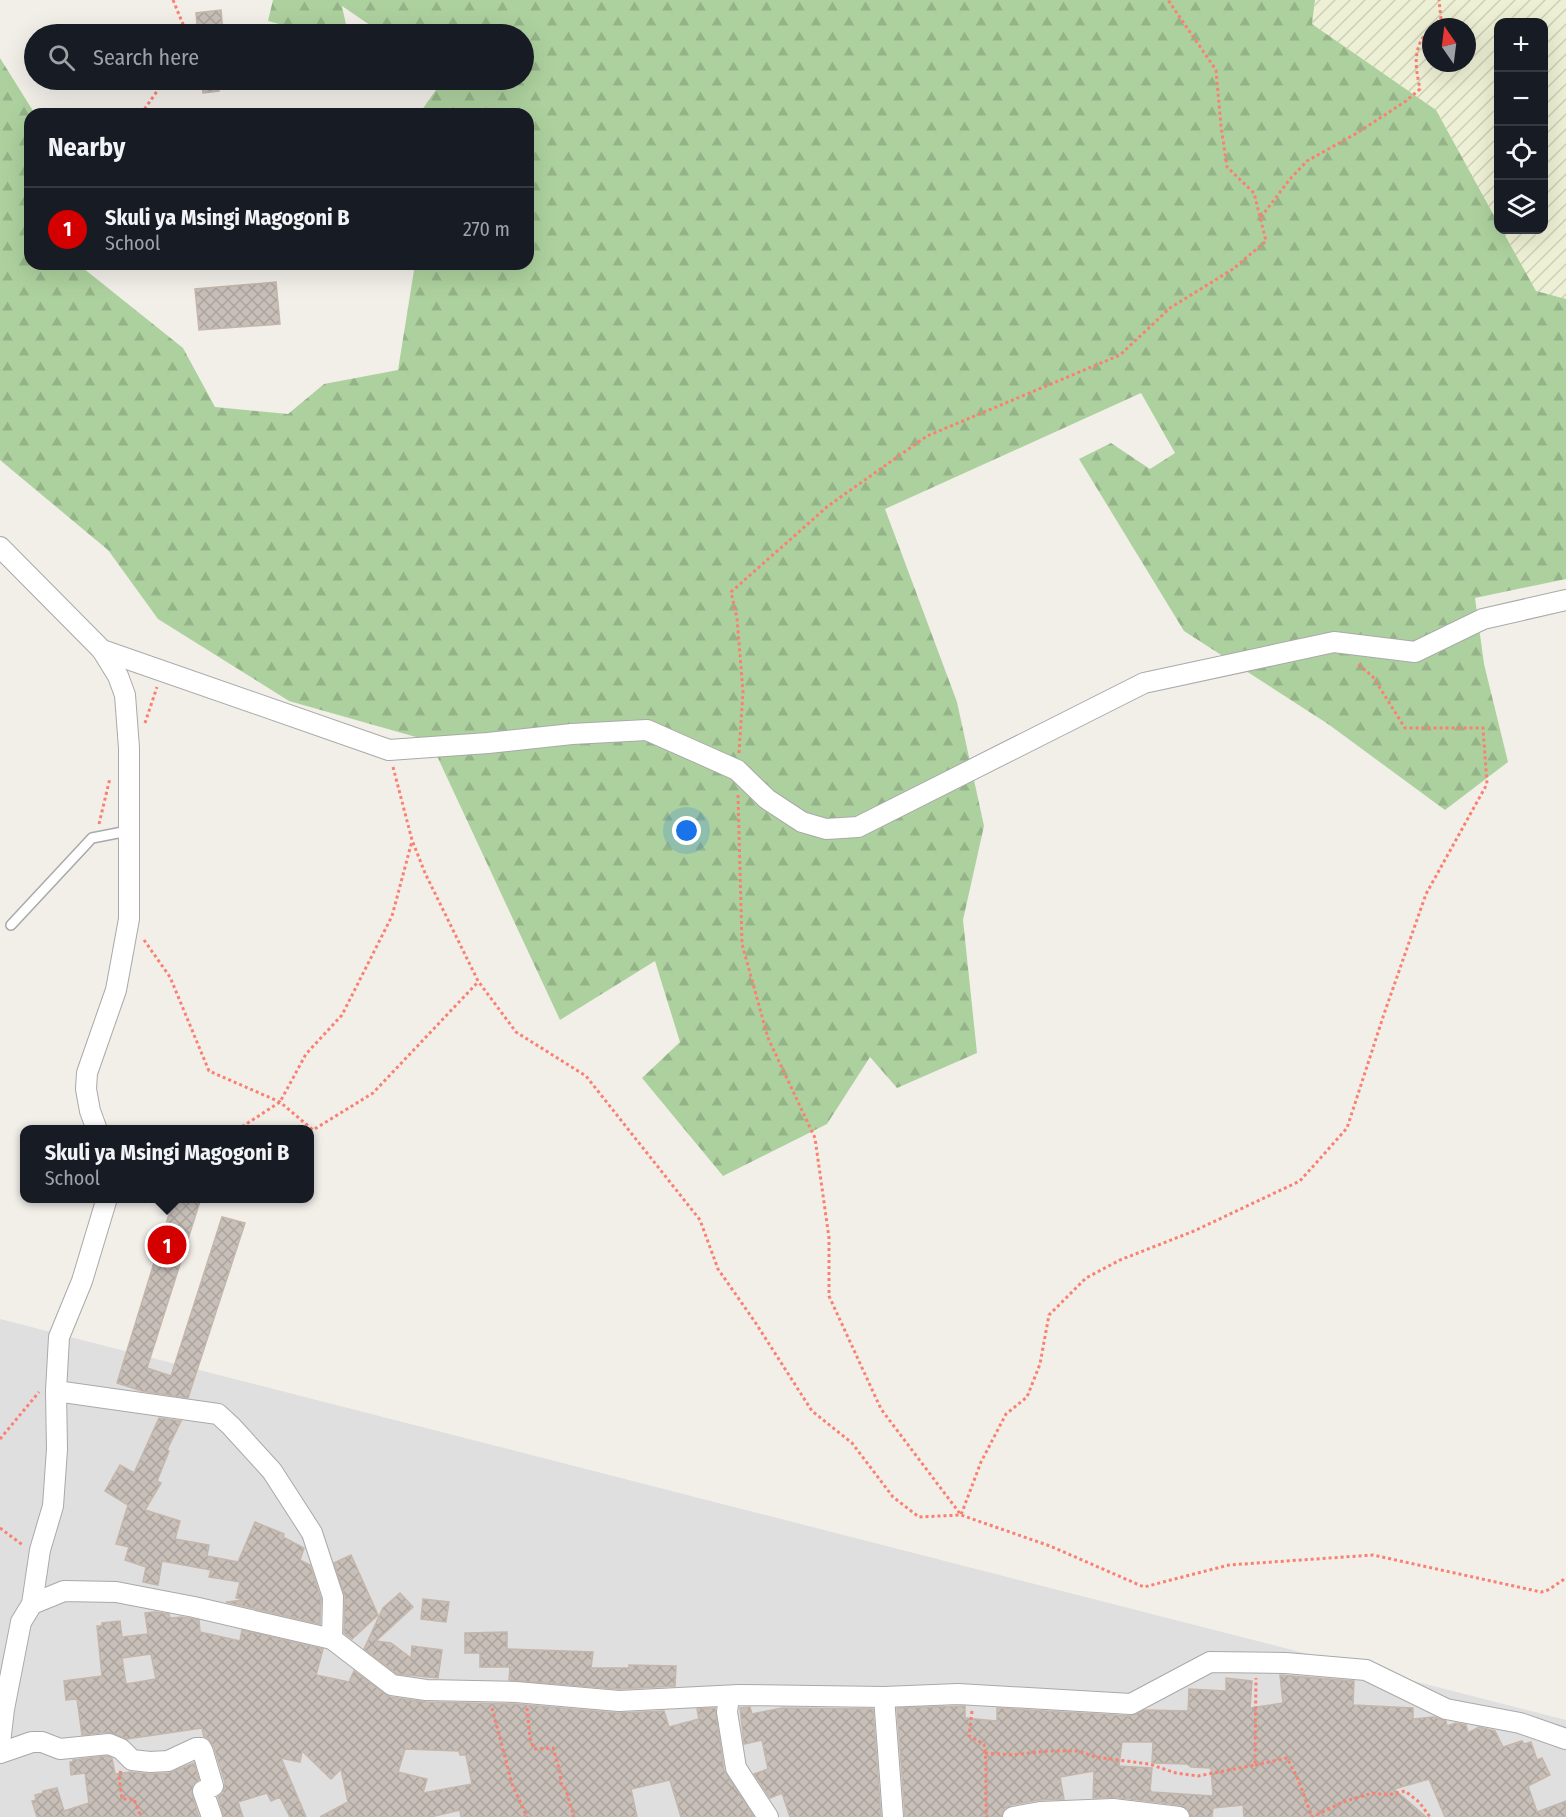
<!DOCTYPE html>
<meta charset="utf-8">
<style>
:root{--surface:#171b24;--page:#242831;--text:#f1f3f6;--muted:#9ea1a6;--line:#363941;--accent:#d40000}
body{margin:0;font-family:"Fira Sans Condensed",sans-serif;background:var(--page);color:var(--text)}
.controls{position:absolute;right:18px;top:18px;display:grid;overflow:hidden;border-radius:12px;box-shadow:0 6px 24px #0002}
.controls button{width:54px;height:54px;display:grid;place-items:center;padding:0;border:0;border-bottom:2px solid var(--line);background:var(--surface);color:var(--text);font:30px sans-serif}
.compass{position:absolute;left:1422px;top:18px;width:54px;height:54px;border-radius:50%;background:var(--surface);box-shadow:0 6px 24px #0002;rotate:346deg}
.you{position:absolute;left:687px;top:831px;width:21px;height:21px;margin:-15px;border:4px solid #fff;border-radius:50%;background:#1a73e8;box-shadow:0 0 0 9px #1a73e833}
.badge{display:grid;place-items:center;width:39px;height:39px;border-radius:50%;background:var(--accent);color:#fff;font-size:20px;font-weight:700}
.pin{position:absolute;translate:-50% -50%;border:3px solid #fff;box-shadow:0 2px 6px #0006}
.popup{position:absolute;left:20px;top:1125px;width:294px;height:78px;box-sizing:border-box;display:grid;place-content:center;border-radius:12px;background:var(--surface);filter:drop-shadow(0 2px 4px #0005);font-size:20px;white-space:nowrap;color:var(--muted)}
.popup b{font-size:22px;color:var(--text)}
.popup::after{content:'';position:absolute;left:50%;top:100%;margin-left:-12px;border:12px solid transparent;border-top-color:var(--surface)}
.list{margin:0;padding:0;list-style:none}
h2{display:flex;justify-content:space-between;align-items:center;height:78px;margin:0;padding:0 24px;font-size:26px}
h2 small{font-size:20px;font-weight:400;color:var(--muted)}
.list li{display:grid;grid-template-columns:39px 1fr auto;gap:18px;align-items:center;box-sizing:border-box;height:84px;padding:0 24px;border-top:2px solid var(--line)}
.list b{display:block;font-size:22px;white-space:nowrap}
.list p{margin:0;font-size:20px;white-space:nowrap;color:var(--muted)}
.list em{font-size:20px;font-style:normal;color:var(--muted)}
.icon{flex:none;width:33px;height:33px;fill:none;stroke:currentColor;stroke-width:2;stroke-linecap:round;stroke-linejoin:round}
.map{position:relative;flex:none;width:1566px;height:1817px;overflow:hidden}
.search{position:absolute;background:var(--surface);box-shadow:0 6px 24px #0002;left:24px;top:24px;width:510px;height:66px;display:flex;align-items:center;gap:15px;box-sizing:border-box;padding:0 21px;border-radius:33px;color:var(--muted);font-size:22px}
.panel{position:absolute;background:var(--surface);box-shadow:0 6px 24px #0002;left:24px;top:108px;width:510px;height:162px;border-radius:18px}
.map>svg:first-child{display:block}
.residential{fill:#e0dfdf}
.farmland{fill:url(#farmland-furrows);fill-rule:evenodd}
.forest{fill:url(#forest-firs)}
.building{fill:url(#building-cross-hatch);stroke:#c4b6ab;stroke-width:1.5;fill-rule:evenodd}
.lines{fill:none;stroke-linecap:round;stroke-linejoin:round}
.service-casing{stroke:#a9a9a9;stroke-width:12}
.minor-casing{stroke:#a9a9a9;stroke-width:22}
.path{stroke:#fa8072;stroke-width:3;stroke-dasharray:3 3;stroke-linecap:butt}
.service{stroke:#fff;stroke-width:9}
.minor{stroke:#fff;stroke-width:20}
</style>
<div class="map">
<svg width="1566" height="1817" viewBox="0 0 1566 1817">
<defs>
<pattern id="farmland-furrows" width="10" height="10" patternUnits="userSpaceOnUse" patternTransform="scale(1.5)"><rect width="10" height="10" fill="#eef0d5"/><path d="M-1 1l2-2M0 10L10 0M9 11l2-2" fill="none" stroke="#ccceb7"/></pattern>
<pattern id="forest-firs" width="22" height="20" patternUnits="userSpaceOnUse" patternTransform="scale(1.5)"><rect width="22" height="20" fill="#add19e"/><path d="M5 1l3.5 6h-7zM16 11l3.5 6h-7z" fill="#95b388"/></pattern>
<pattern id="building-cross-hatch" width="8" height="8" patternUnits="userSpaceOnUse" patternTransform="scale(1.5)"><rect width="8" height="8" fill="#c7bfb8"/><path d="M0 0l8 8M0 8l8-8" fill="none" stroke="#aba49e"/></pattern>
</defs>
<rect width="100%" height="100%" fill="#f2efe9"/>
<!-- residential -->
<path class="residential" d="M 0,1319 L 1566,1720 L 1566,1817 L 0,1817 Z"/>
<!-- farmland -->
<path class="farmland" d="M 1315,0 L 1566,0 L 1566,299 L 1536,292 L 1502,230 L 1544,230 L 1544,22 L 1498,22 L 1498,223 L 1436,110 L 1312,24 ZM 1431,27 L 1467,27 L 1467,63 L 1431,63 Z"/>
<!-- forest -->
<path class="forest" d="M 273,0 L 1315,0 L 1312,24 L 1436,110 L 1498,223 L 1498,230 L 1502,230 L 1536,291 L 1566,299 L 1566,579 L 1475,598 L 1484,664 L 1508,762 L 1445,810 L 1328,724 L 1184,631 L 1079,459 L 1111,443 L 1150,469 L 1175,453 L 1141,393 L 885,509 L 957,702 L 984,826 L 963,920 L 977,1053 L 897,1088 L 870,1057 L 827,1124 L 723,1176 L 642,1078 L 680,1042 L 655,961 L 560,1020 L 430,741 L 289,701 L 158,619 L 108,550 L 0,460 L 0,58 L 35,114 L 30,114 L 30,264 L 78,264 L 183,348 L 215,407 L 288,414 L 324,384 L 398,370 L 415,264 L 528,264 L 528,114 L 419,114 L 443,80 L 524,80 L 524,34 L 383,34 L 342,6 L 348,34 L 316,34 L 268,21 Z"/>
<!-- building -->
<g class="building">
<path d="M 221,10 L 223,34 L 198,34 L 196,13 Z"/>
<path d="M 202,80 L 218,80 L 219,91 L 203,93 Z"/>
<path d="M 276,282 L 280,324 L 199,330 L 195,289 Z"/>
<path d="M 174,1198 L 201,1198 L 147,1368 L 171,1376 L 222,1217 L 245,1223 L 188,1398 L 142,1391 L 117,1383 Z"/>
<path d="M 159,1418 L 181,1421 L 167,1450 L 169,1451 L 157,1481 L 161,1483 L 145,1510 L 180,1521 L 175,1539 L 209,1545 L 207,1556 L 238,1562 L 255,1522 L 284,1534 L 283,1537 L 304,1548 L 300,1560 L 310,1565 L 321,1599 L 320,1624 L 226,1602 L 245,1600 L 236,1598 L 240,1582 L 209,1577 L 211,1570 L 162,1561 L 158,1585 L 143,1582 L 146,1567 L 125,1560 L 129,1547 L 116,1544 L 128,1505 L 105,1491 L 120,1465 L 134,1473 Z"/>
<path d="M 351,1555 L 378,1615 L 352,1639 L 344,1633 L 345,1597 L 334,1563 Z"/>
<path d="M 400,1593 L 413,1607 L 376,1641 L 391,1643 L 411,1658 L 412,1646 L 442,1650 L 438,1678 L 397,1674 L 364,1649 L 383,1608 Z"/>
<path d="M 423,1599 L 449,1602 L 446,1622 L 421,1619 Z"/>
<path d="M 155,1612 L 169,1614 L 170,1618 L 182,1617 L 199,1620 L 200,1632 L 240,1641 L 242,1630 L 323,1649 L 316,1675 L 349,1682 L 354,1671 L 390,1697 L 426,1702 L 515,1704 L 618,1713 L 664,1711 L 669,1727 L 699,1719 L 697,1709 L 715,1708 L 724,1770 L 754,1817 L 681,1817 L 670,1780 L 631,1789 L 637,1817 L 461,1817 L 460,1810 L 431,1817 L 320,1817 L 348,1802 L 341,1769 L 331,1779 L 302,1751 L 300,1762 L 281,1758 L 306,1817 L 290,1817 L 280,1797 L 271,1801 L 267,1793 L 238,1802 L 243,1817 L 224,1817 L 218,1797 L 223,1793 L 225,1783 L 214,1747 L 208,1738 L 204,1737 L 202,1728 L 127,1739 L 108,1732 L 82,1735 L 77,1699 L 66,1700 L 64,1681 L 102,1676 L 97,1626 L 102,1626 L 102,1623 L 120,1621 L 122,1637 L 148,1634 L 145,1613 ZM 151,1654 L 156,1679 L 126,1684 L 122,1658 ZM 405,1749 L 459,1751 L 460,1755 L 466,1755 L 472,1784 L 423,1793 L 427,1779 L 398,1772 Z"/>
<path d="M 507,1632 L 507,1649 L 593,1652 L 591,1668 L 629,1668 L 629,1665 L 676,1666 L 675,1686 L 619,1689 L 509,1680 L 510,1667 L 480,1667 L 480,1653 L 465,1653 L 465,1633 Z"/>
<path d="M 1280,1675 L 1354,1681 L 1353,1705 L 1413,1708 L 1413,1719 L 1434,1717 L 1446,1721 L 1447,1726 L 1456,1723 L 1466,1725 L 1468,1733 L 1479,1727 L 1495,1731 L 1503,1747 L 1522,1741 L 1524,1744 L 1531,1742 L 1537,1760 L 1542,1758 L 1550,1775 L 1528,1786 L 1537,1812 L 1566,1801 L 1566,1817 L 1445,1817 L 1429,1779 L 1394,1789 L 1426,1817 L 1244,1817 L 1243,1805 L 1213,1808 L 1212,1817 L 1191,1817 L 1187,1808 L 1180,1805 L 1114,1797 L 1093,1798 L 1094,1771 L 1060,1777 L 1064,1799 L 1039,1800 L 1011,1805 L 1005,1808 L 1001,1817 L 905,1817 L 897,1708 L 965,1706 L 965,1718 L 997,1721 L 997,1708 L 1130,1716 L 1145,1710 L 1188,1711 L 1189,1689 L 1226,1691 L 1226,1678 L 1252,1681 L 1250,1708 L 1283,1703 ZM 1122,1742 L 1153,1742 L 1152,1763 L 1187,1764 L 1191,1767 L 1211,1768 L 1213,1796 L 1152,1792 L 1150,1790 L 1152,1768 L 1119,1766 Z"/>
<path d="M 750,1707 L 752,1714 L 782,1708 L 873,1709 L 881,1817 L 790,1817 L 782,1793 L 770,1798 L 754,1774 L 768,1769 L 762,1740 L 744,1744 L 740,1708 Z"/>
<path d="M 107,1756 L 112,1758 L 115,1774 L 130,1772 L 149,1774 L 169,1773 L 194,1763 L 199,1780 L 193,1784 L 192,1794 L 199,1817 L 37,1817 L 32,1801 L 36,1800 L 35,1795 L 43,1793 L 43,1791 L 57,1788 L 64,1811 L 89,1803 L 85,1773 L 71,1775 L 70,1762 L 73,1762 L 73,1760 Z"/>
</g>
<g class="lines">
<defs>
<path id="service" d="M 11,925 L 92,838 L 128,831"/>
<g id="minor">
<path d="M 0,547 L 102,650 L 389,750 L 488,743 L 572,734 L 647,730 L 737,770 L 767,799 L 802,822 L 826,829 L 858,827 L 1144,683 L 1334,642 L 1415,652 L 1483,619 L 1566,600"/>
<path d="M 97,1130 L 90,1111 L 86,1089 L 87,1073 L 116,990 L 129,919 L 129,748 L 125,695 L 118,676 L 102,650"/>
<path d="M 56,1391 L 218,1414 L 231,1426 L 272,1471 L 312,1533 L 333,1597 L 332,1639 L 392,1685 L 426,1690 L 516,1692 L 619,1701 L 739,1695 L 884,1697 L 958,1694 L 1131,1704 L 1210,1662 L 1286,1663 L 1366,1670 L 1446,1709 L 1520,1723 L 1566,1739"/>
<path d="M 32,1604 L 64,1591 L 116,1592 L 194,1607 L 332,1639"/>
<path d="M 729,1696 L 727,1712 L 736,1768 L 768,1817"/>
<path d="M 884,1697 L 893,1817"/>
<path d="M 0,1743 L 4,1709 L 21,1622 L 32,1604 L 40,1550 L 53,1506 L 57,1449 L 56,1391 L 59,1337 L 82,1281 L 107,1198"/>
<path d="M 0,1753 L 32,1742 L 42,1742 L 60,1749 L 109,1744 L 121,1749 L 132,1760 L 150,1762 L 168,1761 L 196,1748 L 201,1748 L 203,1752 L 213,1786 L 203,1791 L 212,1817"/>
<path d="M 1013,1817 L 1040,1812 L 1113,1809 L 1179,1817"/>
</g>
</defs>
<!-- service casing -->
<use href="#service" class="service-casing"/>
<!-- minor casing -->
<use href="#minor" class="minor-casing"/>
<!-- path -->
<g class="path">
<path d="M 173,0 L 187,34"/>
<path d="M 1432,27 L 1441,19 L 1439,0"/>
<path d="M 141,114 L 165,80"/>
<path d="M 1261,217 L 1290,179 L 1307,161 L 1357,133 L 1406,101 L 1420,89 C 1415,65 1412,46 1431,28"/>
<path d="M 145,723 L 157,687"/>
<path d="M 739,753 L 743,692 L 737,618 L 731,592 L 828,506 L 927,436 L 1120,355 L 1170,308 L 1233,269 L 1266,241 L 1254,193 L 1227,167 L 1221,126 L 1216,70 L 1168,0"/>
<path d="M 393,767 L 412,840 L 425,873 L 478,981 L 516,1032 L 586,1076 L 700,1220 L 718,1269 L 755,1322 L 812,1411 L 852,1443 L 893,1497 L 919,1517 L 961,1515 L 1050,1546 L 1144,1587 L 1229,1565 L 1373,1555 L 1541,1592 L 1548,1590 L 1566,1578"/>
<path d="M 738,795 L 742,944 L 768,1038 L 815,1138 L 829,1238 L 829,1296 L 881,1409 L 961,1515 L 981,1462 L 1006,1414 L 1027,1397 L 1040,1364 L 1049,1315 L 1086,1278 L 1120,1260 L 1194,1231 L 1300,1181 L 1347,1128 L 1384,1014 L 1426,894 L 1487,784 L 1483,728 L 1405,728 L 1373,677 L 1357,663"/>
<path d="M 99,824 L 110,778"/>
<path d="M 144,940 L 170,977 L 209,1071 L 280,1102 L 313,1130 L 373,1093 L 478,982"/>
<path d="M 237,1130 L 280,1102 L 306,1054 L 342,1015 L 392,916 L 412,841"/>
<path d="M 0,1439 L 39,1392"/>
<path d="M 0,1528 L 24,1546"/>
<path d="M 492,1708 L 512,1784 L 527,1817"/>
<path d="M 527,1708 L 530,1738 L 534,1749 L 553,1748 L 560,1772 L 561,1783 L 566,1790 L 574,1817"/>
<path d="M 972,1711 L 969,1736 L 984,1744 C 988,1768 984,1793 987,1817"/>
<path d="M 985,1753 L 1013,1755 L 1047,1751 L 1079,1751 L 1095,1757 L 1149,1764 L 1176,1773 L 1198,1776 L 1255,1765 L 1256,1678"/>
<path d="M 1255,1765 L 1287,1758 L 1298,1779 L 1312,1817 L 1343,1802 L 1372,1793 L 1388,1795 L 1405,1791 L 1419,1802 L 1430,1817"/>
<path d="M 121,1771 L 119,1776 L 122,1799 L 134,1799 L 141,1817"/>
</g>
<!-- service -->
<use href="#service" class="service"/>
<!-- minor -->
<use href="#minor" class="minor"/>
</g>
</svg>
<div class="controls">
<button>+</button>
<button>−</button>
<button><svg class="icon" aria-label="locate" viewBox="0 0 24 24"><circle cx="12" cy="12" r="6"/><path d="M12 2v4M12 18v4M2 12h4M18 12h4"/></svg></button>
<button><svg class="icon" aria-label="layers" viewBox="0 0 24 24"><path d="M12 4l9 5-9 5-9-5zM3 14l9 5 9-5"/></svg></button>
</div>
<svg class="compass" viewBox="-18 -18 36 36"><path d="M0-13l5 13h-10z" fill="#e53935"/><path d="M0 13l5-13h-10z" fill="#9ea1a6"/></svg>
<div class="you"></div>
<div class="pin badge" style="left:167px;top:1245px">1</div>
<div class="popup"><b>Skuli ya Msingi Magogoni B</b>School</div>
<div class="search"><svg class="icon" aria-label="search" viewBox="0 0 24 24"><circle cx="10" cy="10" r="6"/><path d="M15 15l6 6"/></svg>Search here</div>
<section class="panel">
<h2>Nearby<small></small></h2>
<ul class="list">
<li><span class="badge">1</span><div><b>Skuli ya Msingi Magogoni B</b><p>School</p></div><em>270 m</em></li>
</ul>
</section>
</div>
